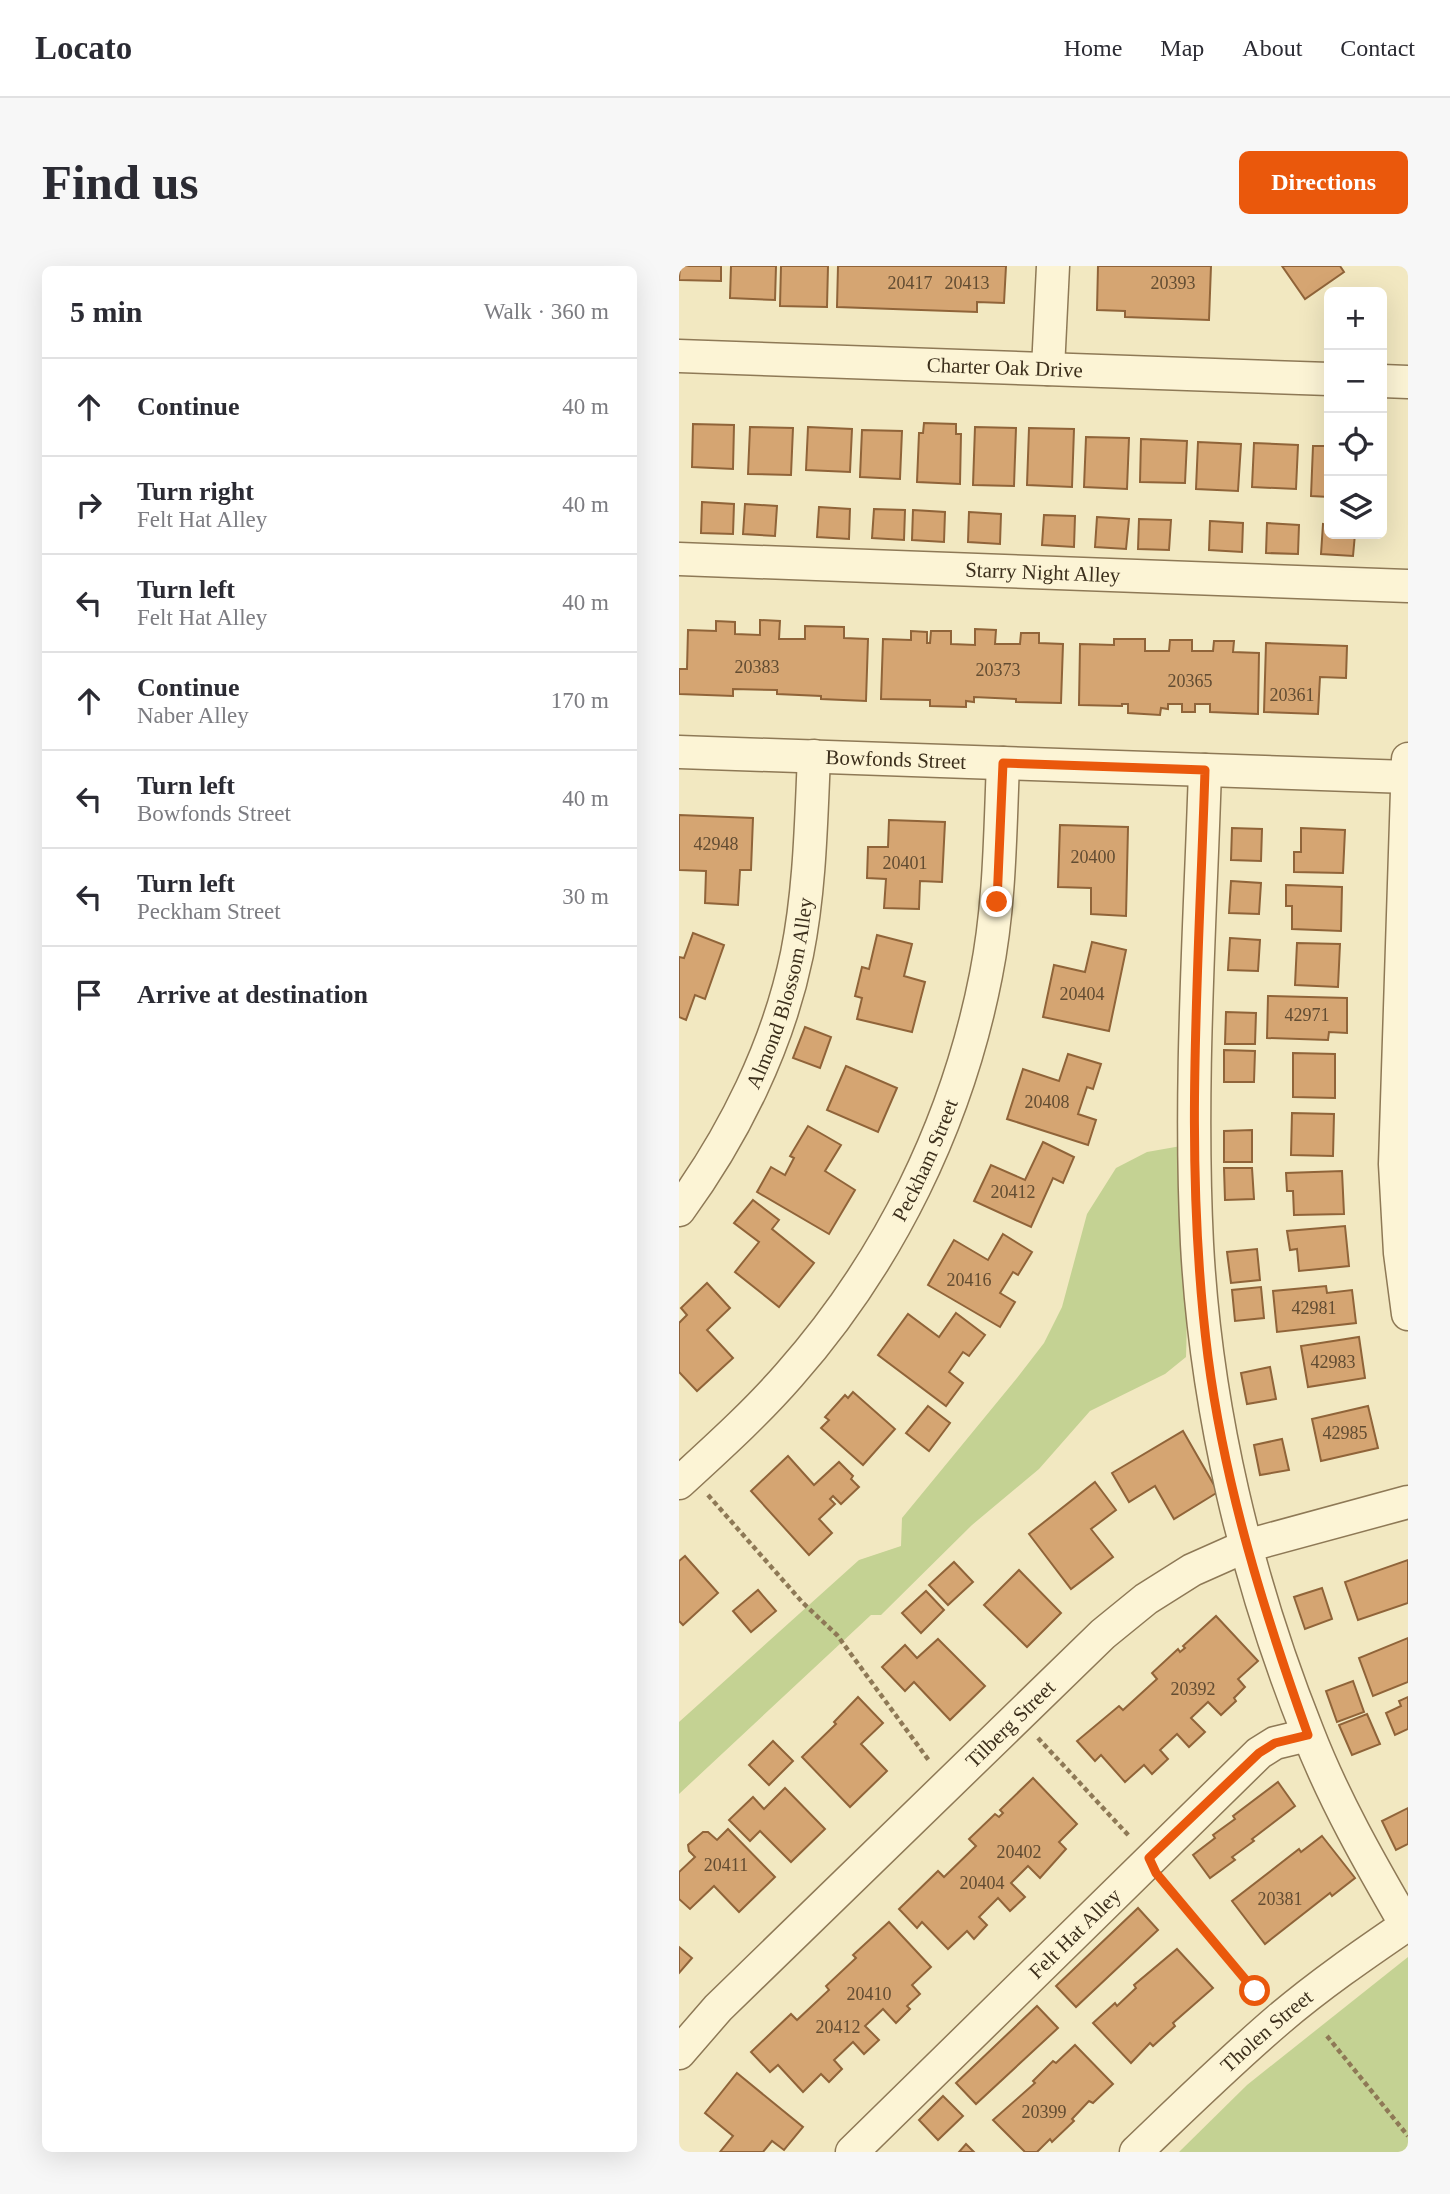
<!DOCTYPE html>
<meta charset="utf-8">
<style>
:root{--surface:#fff;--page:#f7f7f7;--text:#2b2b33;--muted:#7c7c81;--line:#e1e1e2;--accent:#ea580c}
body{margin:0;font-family:Georgia,serif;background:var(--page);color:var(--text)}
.controls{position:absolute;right:21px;top:21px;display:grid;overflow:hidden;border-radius:10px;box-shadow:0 7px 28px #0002}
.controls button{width:63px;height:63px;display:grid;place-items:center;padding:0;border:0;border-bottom:2px solid var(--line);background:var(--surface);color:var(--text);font:35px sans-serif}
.stop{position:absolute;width:21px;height:21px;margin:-16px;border:5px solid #ea580c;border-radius:50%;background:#fff}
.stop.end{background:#ea580c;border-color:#fff;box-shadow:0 2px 7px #0008}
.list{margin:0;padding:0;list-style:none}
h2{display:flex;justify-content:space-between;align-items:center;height:91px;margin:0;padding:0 28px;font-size:30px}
h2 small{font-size:23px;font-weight:400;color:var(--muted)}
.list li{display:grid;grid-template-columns:46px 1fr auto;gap:21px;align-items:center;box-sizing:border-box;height:98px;padding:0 28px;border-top:2px solid var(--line)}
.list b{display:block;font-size:26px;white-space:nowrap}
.list p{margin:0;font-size:23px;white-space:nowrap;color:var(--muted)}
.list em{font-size:23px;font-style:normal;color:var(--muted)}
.icon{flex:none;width:38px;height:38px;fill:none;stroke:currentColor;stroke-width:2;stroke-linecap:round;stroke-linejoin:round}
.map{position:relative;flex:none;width:729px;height:1886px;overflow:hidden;border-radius:10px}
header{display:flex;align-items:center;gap:42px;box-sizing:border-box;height:98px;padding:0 35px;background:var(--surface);border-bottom:2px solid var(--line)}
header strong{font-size:33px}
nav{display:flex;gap:38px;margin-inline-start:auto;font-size:24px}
.intro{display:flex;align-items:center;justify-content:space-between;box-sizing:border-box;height:168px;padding:0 42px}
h1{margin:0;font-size:49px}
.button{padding:18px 32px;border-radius:10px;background:var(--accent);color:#fff;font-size:24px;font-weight:700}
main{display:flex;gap:42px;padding:0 42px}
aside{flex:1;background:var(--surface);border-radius:10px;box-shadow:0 7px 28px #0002}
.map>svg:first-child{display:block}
.green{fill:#c4d293}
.building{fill:#d5a572;stroke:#906439;stroke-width:2}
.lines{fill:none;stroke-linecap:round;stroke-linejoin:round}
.minor-casing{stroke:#8e7956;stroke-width:35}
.path{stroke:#8e7956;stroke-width:4.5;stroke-dasharray:5 3.5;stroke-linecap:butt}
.minor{stroke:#fcf4d5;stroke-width:32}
.route{stroke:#ea580c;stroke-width:9}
.labels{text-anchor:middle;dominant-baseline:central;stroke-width:5;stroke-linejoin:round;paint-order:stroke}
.number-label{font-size:18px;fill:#624c32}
.street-label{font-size:21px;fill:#3c2f1c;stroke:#f9f1d1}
</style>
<header>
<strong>Locato</strong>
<nav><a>Home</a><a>Map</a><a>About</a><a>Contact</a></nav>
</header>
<div class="intro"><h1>Find us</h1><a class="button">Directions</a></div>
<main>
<aside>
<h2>5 min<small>Walk · 360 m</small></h2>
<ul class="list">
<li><svg class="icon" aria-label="ahead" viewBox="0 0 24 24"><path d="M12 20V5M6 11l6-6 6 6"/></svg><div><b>Continue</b></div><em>40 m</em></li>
<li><svg class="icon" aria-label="right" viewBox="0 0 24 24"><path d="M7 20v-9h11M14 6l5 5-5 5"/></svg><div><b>Turn right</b><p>Felt Hat Alley</p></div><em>40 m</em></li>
<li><svg class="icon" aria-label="left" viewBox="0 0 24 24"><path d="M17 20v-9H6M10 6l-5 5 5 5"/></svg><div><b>Turn left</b><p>Felt Hat Alley</p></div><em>40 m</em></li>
<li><svg class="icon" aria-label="ahead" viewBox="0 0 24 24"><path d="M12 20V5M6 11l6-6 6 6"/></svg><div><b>Continue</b><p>Naber Alley</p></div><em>170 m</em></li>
<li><svg class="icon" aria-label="left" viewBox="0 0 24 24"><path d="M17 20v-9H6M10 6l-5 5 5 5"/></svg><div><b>Turn left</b><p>Bowfonds Street</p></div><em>40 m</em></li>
<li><svg class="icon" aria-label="left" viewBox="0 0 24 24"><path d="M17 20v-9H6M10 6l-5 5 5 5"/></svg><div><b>Turn left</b><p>Peckham Street</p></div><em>30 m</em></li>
<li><svg class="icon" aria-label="arrive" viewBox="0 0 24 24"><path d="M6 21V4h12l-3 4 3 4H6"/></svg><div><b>Arrive at destination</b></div></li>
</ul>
</aside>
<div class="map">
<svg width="729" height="1886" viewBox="0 0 729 1886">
<rect width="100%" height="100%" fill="#f2e8c1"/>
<!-- green -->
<g class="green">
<path d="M 502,880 C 500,950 510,1021 507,1091 L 486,1108 L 411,1145 L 360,1203 L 293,1259 L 202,1349 L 192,1349 L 0,1528 L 0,1456 L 180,1294 L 222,1280 L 223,1252 L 338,1112 L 365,1077 L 383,1041 L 408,948 L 437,902 L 468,886 Z"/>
<path d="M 729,1691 L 729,1886 L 500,1886 L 568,1819 Z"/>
</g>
<!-- building -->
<g class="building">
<path d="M 1,0 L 42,0 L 42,15 L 0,14 Z"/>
<path d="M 52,0 L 97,0 L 96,34 L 51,32 Z"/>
<path d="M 102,0 L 149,0 L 148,41 L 101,40 Z"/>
<path d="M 159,0 L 327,0 L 325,37 L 298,36 L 298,46 L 158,41 Z"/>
<path d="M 419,0 L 532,0 L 530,54 L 446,51 L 446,45 L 418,44 Z"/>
<path d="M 603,0 L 661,0 L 665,6 L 626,33 Z"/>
<path d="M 245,157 L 277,158 L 277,168 L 282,168 L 281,218 L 238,216 L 240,167 L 244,167 Z"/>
<path d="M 14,158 L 55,159 L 54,203 L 13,201 Z"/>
<path d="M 71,161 L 114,162 L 112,209 L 69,208 Z"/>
<path d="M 129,161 L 173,163 L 171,206 L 127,204 Z"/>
<path d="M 296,161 L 337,162 L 335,220 L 294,219 Z"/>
<path d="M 350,162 L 395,163 L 393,221 L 348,219 Z"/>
<path d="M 183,164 L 223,165 L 221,213 L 181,211 Z"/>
<path d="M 407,171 L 450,172 L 448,223 L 405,221 Z"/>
<path d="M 462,173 L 508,175 L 506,217 L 461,216 Z"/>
<path d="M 519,176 L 562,178 L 559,225 L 517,223 Z"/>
<path d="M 575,177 L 619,179 L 617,223 L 573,221 Z"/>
<path d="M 634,180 L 650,180 L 650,231 L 632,230 Z"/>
<path d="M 23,236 L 55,238 L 54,268 L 22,267 Z"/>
<path d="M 66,238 L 98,240 L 96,270 L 64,268 Z"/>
<path d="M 140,241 L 171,243 L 170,273 L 138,271 Z"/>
<path d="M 195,243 L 226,244 L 225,274 L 193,272 Z"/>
<path d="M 234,244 L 266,246 L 265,276 L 233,274 Z"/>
<path d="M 290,246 L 322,248 L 321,278 L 289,276 Z"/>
<path d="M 365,249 L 396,250 L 395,281 L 363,279 Z"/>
<path d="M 418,251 L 450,253 L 447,283 L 416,281 Z"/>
<path d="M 460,253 L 492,254 L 490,284 L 459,283 Z"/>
<path d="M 531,255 L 564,257 L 563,286 L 530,284 Z"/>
<path d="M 588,257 L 620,259 L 619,288 L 587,287 Z"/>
<path d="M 644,258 L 650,259 L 650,268 L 676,268 L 674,290 L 642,288 Z"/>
<path d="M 81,354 L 101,355 L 100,373 L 126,373 L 126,360 L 165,361 L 165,372 L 189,373 L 187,435 L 142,433 L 142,430 L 98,428 L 98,424 L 54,423 L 54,430 L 0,428 L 0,403 L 8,403 L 9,364 L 37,365 L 37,355 L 56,356 L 56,368 L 81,369 Z"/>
<path d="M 296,363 L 317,364 L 316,378 L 341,378 L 342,367 L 360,367 L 360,377 L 384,378 L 382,437 L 337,436 L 337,433 L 295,431 L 295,436 L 287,435 L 287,441 L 251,440 L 251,434 L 202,433 L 204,373 L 232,374 L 232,365 L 248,366 L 248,377 L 251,377 L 252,365 L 272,365 L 272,378 L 296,379 Z"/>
<path d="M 435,373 L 466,373 L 466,385 L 490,385 L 491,374 L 513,374 L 513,385 L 534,385 L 535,375 L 555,375 L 554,386 L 580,387 L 579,448 L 531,446 L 531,438 L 516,438 L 516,446 L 503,446 L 503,438 L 489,438 L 489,443 L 482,442 L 481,449 L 449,447 L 449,438 L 443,438 L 443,440 L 400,439 L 401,378 L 435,379 Z"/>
<path d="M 587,377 L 668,380 L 667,412 L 641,411 L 639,448 L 585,446 Z"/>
<path d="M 0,549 L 74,552 L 72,604 L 61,604 L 59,639 L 26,637 L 27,605 L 0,604 Z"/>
<path d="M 210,554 L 266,556 L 263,616 L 241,615 L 240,643 L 205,642 L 207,613 L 188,612 L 189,581 L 209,581 Z"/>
<path d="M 381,559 L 449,561 L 447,650 L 412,648 L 412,622 L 379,621 Z"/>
<path d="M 553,562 L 583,563 L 582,595 L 552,594 Z"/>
<path d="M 622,562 L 666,564 L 664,607 L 615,606 L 615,586 L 622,586 Z"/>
<path d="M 552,615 L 582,617 L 580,648 L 550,647 Z"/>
<path d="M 607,619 L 663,621 L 662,665 L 613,663 L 613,640 L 607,640 Z"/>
<path d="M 14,667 L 45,679 L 26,733 L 16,729 L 7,754 L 0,751 L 0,691 L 5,692 Z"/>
<path d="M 198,669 L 233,678 L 225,710 L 246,716 L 233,766 L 178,753 L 183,732 L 176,730 L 183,701 L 190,703 Z"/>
<path d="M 551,672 L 581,674 L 579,705 L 549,704 Z"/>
<path d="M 413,676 L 447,684 L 430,765 L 364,751 L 375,699 L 406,706 Z"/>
<path d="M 618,677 L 661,678 L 659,721 L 616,719 Z"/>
<path d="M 589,730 L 668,732 L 668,767 L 650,766 L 649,774 L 588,772 Z"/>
<path d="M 547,746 L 577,747 L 576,778 L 546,778 Z"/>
<path d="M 126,761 L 152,771 L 141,802 L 114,792 Z"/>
<path d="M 545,784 L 576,785 L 575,816 L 545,816 Z"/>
<path d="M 614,787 L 656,788 L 656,832 L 614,831 Z"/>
<path d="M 389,788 L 422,798 L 414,823 L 408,821 L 399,848 L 417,854 L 409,879 L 328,853 L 344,803 L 380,815 Z"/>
<path d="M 167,800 L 218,822 L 199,866 L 148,844 Z"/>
<path d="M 613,847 L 655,848 L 654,890 L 612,889 Z"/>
<path d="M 129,860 L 162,879 L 146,905 L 176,924 L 150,968 L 78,926 L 92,901 L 106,909 L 115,892 L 111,890 Z"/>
<path d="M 573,864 L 573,896 L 545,896 L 545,865 Z"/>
<path d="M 364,876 L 395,891 L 384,917 L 374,912 L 352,961 L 295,935 L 312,899 L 346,914 Z"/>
<path d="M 545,902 L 573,902 L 575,933 L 546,934 Z"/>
<path d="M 663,905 L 665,948 L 615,949 L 614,925 L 608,925 L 607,907 Z"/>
<path d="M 74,934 L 100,954 L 93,963 L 135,997 L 100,1041 L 56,1006 L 80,976 L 55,957 Z"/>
<path d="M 666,960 L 670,1000 L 620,1005 L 618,983 L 611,984 L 608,965 Z"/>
<path d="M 324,968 L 353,986 L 339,1009 L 334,1006 L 321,1027 L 336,1036 L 321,1061 L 249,1019 L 275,974 L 309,994 Z"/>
<path d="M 578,983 L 581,1014 L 552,1017 L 548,986 Z"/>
<path d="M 28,1017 L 51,1042 L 28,1064 L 54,1092 L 18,1125 L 0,1106 L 0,1057 L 8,1049 L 2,1042 Z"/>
<path d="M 647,1020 L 648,1027 L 673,1024 L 677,1057 L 598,1066 L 594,1025 Z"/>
<path d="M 582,1021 L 585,1052 L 556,1055 L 553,1024 Z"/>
<path d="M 277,1047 L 306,1069 L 290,1090 L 284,1086 L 270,1106 L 284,1117 L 267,1140 L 199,1089 L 229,1048 L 260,1071 Z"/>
<path d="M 680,1071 L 686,1112 L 629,1121 L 622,1080 Z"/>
<path d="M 591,1101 L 597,1133 L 568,1138 L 562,1107 Z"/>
<path d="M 174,1126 L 216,1163 L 184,1199 L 142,1162 L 150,1154 L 146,1151 L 166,1129 L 169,1132 Z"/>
<path d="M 249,1140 L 271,1157 L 250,1185 L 227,1167 Z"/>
<path d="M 689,1140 L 699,1182 L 642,1195 L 633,1153 Z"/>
<path d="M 504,1165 L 539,1226 L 495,1253 L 476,1220 L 450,1236 L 433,1207 Z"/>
<path d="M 603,1173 L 610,1204 L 581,1209 L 575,1179 Z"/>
<path d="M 109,1190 L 135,1219 L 160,1196 L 174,1210 L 172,1213 L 180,1221 L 162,1238 L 154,1230 L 151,1233 L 156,1238 L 140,1253 L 153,1267 L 130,1289 L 72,1225 Z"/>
<path d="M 416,1216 L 437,1244 L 412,1263 L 434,1291 L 392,1323 L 350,1268 Z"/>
<path d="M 6,1290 L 39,1327 L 4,1359 L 0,1355 L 0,1295 Z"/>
<path d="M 729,1294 L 729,1337 L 679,1354 L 666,1316 Z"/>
<path d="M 275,1296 L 294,1316 L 269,1339 L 250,1319 Z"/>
<path d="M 340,1304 L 382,1347 L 348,1381 L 305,1339 Z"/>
<path d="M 643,1322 L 653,1353 L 626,1363 L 615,1331 Z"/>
<path d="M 79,1324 L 97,1345 L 72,1366 L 54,1345 Z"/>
<path d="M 247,1325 L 265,1344 L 242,1367 L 223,1347 Z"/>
<path d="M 537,1350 L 579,1395 L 559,1413 L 566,1421 L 555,1432 L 557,1435 L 542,1449 L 529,1436 L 512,1452 L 526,1466 L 510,1481 L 498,1468 L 481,1484 L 489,1493 L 473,1508 L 465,1499 L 446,1516 L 422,1489 L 416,1495 L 398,1475 L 440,1440 L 444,1444 L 478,1413 L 473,1407 L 499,1383 L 501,1386 L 506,1382 L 504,1380 Z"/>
<path d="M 729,1372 L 729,1416 L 694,1430 L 680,1392 Z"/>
<path d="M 259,1373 L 306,1420 L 271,1454 L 235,1416 L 226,1425 L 203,1401 L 226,1379 L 238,1392 Z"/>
<path d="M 674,1415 L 685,1446 L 658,1456 L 647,1425 Z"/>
<path d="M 179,1431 L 204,1457 L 182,1478 L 208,1505 L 171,1541 L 123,1491 L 157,1458 L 155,1456 Z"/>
<path d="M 729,1431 L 729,1463 L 716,1469 L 707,1447 L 722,1440 L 720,1435 Z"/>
<path d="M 688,1448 L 701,1478 L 673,1489 L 660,1459 Z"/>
<path d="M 94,1475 L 114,1495 L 90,1519 L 70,1499 Z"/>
<path d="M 354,1512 L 398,1558 L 380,1576 L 387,1583 L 361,1612 L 349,1600 L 332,1617 L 346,1631 L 331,1645 L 319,1632 L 300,1651 L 308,1659 L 295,1673 L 288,1665 L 269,1683 L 243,1656 L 238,1662 L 220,1643 L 259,1605 L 265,1611 L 297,1580 L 290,1573 L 316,1548 L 320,1551 L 324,1547 L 321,1544 Z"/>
<path d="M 599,1516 L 616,1540 L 573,1573 L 575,1575 L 553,1591 L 556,1594 L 531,1612 L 514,1589 L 536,1572 L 534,1569 L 556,1553 L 554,1550 Z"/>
<path d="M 106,1522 L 146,1563 L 112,1596 L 81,1565 L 71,1575 L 50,1554 L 74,1531 L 85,1543 Z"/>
<path d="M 729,1542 L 729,1578 L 717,1584 L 703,1555 Z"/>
<path d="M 49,1563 L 96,1611 L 60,1646 L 35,1620 L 11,1643 L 0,1633 L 0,1606 L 16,1591 L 10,1585 L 9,1579 L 24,1566 L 29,1566 L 38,1574 Z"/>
<path d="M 643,1570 L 676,1612 L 653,1630 L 651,1627 L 586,1678 L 553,1635 L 620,1583 L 622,1586 Z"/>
<path d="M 459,1642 L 479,1664 L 397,1741 L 377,1720 Z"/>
<path d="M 210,1656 L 252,1701 L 233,1719 L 241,1728 L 228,1740 L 231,1743 L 217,1757 L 204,1743 L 186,1760 L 200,1774 L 185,1788 L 174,1776 L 155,1794 L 163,1803 L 150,1816 L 142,1808 L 124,1826 L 99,1799 L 91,1806 L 72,1786 L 112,1748 L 118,1754 L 150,1724 L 147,1720 L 177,1692 L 174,1689 Z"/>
<path d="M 0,1681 L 13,1692 L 0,1707 Z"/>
<path d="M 498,1683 L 534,1722 L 494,1757 L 496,1760 L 474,1780 L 471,1777 L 452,1797 L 414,1757 L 436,1737 L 438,1740 L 457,1722 L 455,1719 Z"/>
<path d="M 358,1740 L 379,1762 L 297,1838 L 277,1817 Z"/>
<path d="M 396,1779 L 434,1818 L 414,1837 L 410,1835 L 393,1853 L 395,1855 L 373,1876 L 371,1873 L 358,1886 L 346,1886 L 314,1854 L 356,1817 L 354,1815 L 374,1795 L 377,1797 Z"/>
<path d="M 58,1807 L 124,1861 L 105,1884 L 93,1875 L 84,1886 L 41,1886 L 54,1870 L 26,1847 Z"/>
<path d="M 264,1830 L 284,1850 L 259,1874 L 240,1854 Z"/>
<path d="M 287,1878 L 295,1886 L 280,1886 Z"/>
</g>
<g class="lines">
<defs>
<g id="minor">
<path id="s1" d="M 0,90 L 650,113"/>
<path d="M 369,103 L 374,0"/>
<path d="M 703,115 L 729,116"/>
<path id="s2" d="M 0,293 L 729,320"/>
<path id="s3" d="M 0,486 L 729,511"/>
<path d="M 729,493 L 716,898 L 721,987 L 729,1048"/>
<path d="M 526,504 C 521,662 510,820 518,978 C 527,1144 567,1312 629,1467 C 655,1534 691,1597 727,1659"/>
<path id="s4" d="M 0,944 C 55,869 99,780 118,688 C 131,623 132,556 135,490"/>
<path id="s5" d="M 0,1217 C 38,1182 76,1148 110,1109 C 210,996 278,857 307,709 C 321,639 321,568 324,497"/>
<path id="s6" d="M 0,1787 L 39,1742 L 424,1368 L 467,1333 L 513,1304 L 567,1280 L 729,1236"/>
<path id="s7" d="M 173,1886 L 580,1487 L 596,1477 L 629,1469"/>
<path id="s8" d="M 457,1886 C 504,1841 550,1796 599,1754 C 640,1719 685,1688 729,1658"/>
</g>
</defs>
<!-- minor casing -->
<use href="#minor" class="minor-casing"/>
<!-- path -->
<g class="path">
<path d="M 29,1229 L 124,1337 L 158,1369 L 251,1496"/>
<path d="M 359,1472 L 451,1571"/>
<path d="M 487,1619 L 581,1730"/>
<path d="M 648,1770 L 729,1870"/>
</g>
<!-- minor -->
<use href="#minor" class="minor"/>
</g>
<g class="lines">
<!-- route -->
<path class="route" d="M 318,636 L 324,497 L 526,504 C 520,700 504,896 529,1091 C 546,1221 585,1346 629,1469 L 596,1477 L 580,1487 L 470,1592 L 477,1607 L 576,1725"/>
</g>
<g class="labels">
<!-- number labels -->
<g class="number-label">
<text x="231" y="17">20417</text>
<text x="288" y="17">20413</text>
<text x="494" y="17">20393</text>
<text x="78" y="401">20383</text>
<text x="319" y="404">20373</text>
<text x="511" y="415">20365</text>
<text x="613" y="429">20361</text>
<text x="37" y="578">42948</text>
<text x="414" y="591">20400</text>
<text x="226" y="597">20401</text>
<text x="403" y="728">20404</text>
<text x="628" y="749">42971</text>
<text x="368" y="836">20408</text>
<text x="334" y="926">20412</text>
<text x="290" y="1014">20416</text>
<text x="635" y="1042">42981</text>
<text x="654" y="1096">42983</text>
<text x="666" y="1167">42985</text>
<text x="514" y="1423">20392</text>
<text x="340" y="1586">20402</text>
<text x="47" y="1599">20411</text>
<text x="303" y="1617">20404</text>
<text x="601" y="1633">20381</text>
<text x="190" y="1728">20410</text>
<text x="159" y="1761">20412</text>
<text x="365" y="1846">20399</text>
</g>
<!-- street labels -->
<g class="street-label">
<text stroke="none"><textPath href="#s1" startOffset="326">Charter Oak Drive</textPath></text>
<text stroke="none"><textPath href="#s2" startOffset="364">Starry Night Alley</textPath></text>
<text stroke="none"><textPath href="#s3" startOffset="217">Bowfonds Street</textPath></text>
<text stroke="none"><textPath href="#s4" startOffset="242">Almond Blossom Alley</textPath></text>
<text stroke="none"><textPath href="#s5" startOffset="410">Peckham Street</textPath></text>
<text stroke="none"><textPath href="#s6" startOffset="467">Tilberg Street</textPath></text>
<text stroke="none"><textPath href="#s7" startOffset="312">Felt Hat Alley</textPath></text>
<text stroke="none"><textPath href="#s8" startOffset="178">Tholen Street</textPath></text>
</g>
</g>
</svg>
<div class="controls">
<button>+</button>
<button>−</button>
<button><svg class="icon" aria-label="locate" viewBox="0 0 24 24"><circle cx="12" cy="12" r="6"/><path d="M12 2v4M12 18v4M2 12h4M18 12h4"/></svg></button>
<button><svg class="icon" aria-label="layers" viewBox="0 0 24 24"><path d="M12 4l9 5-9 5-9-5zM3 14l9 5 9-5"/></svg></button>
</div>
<div class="stop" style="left:576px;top:1725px"></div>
<div class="stop end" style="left:318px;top:636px"></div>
</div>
</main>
